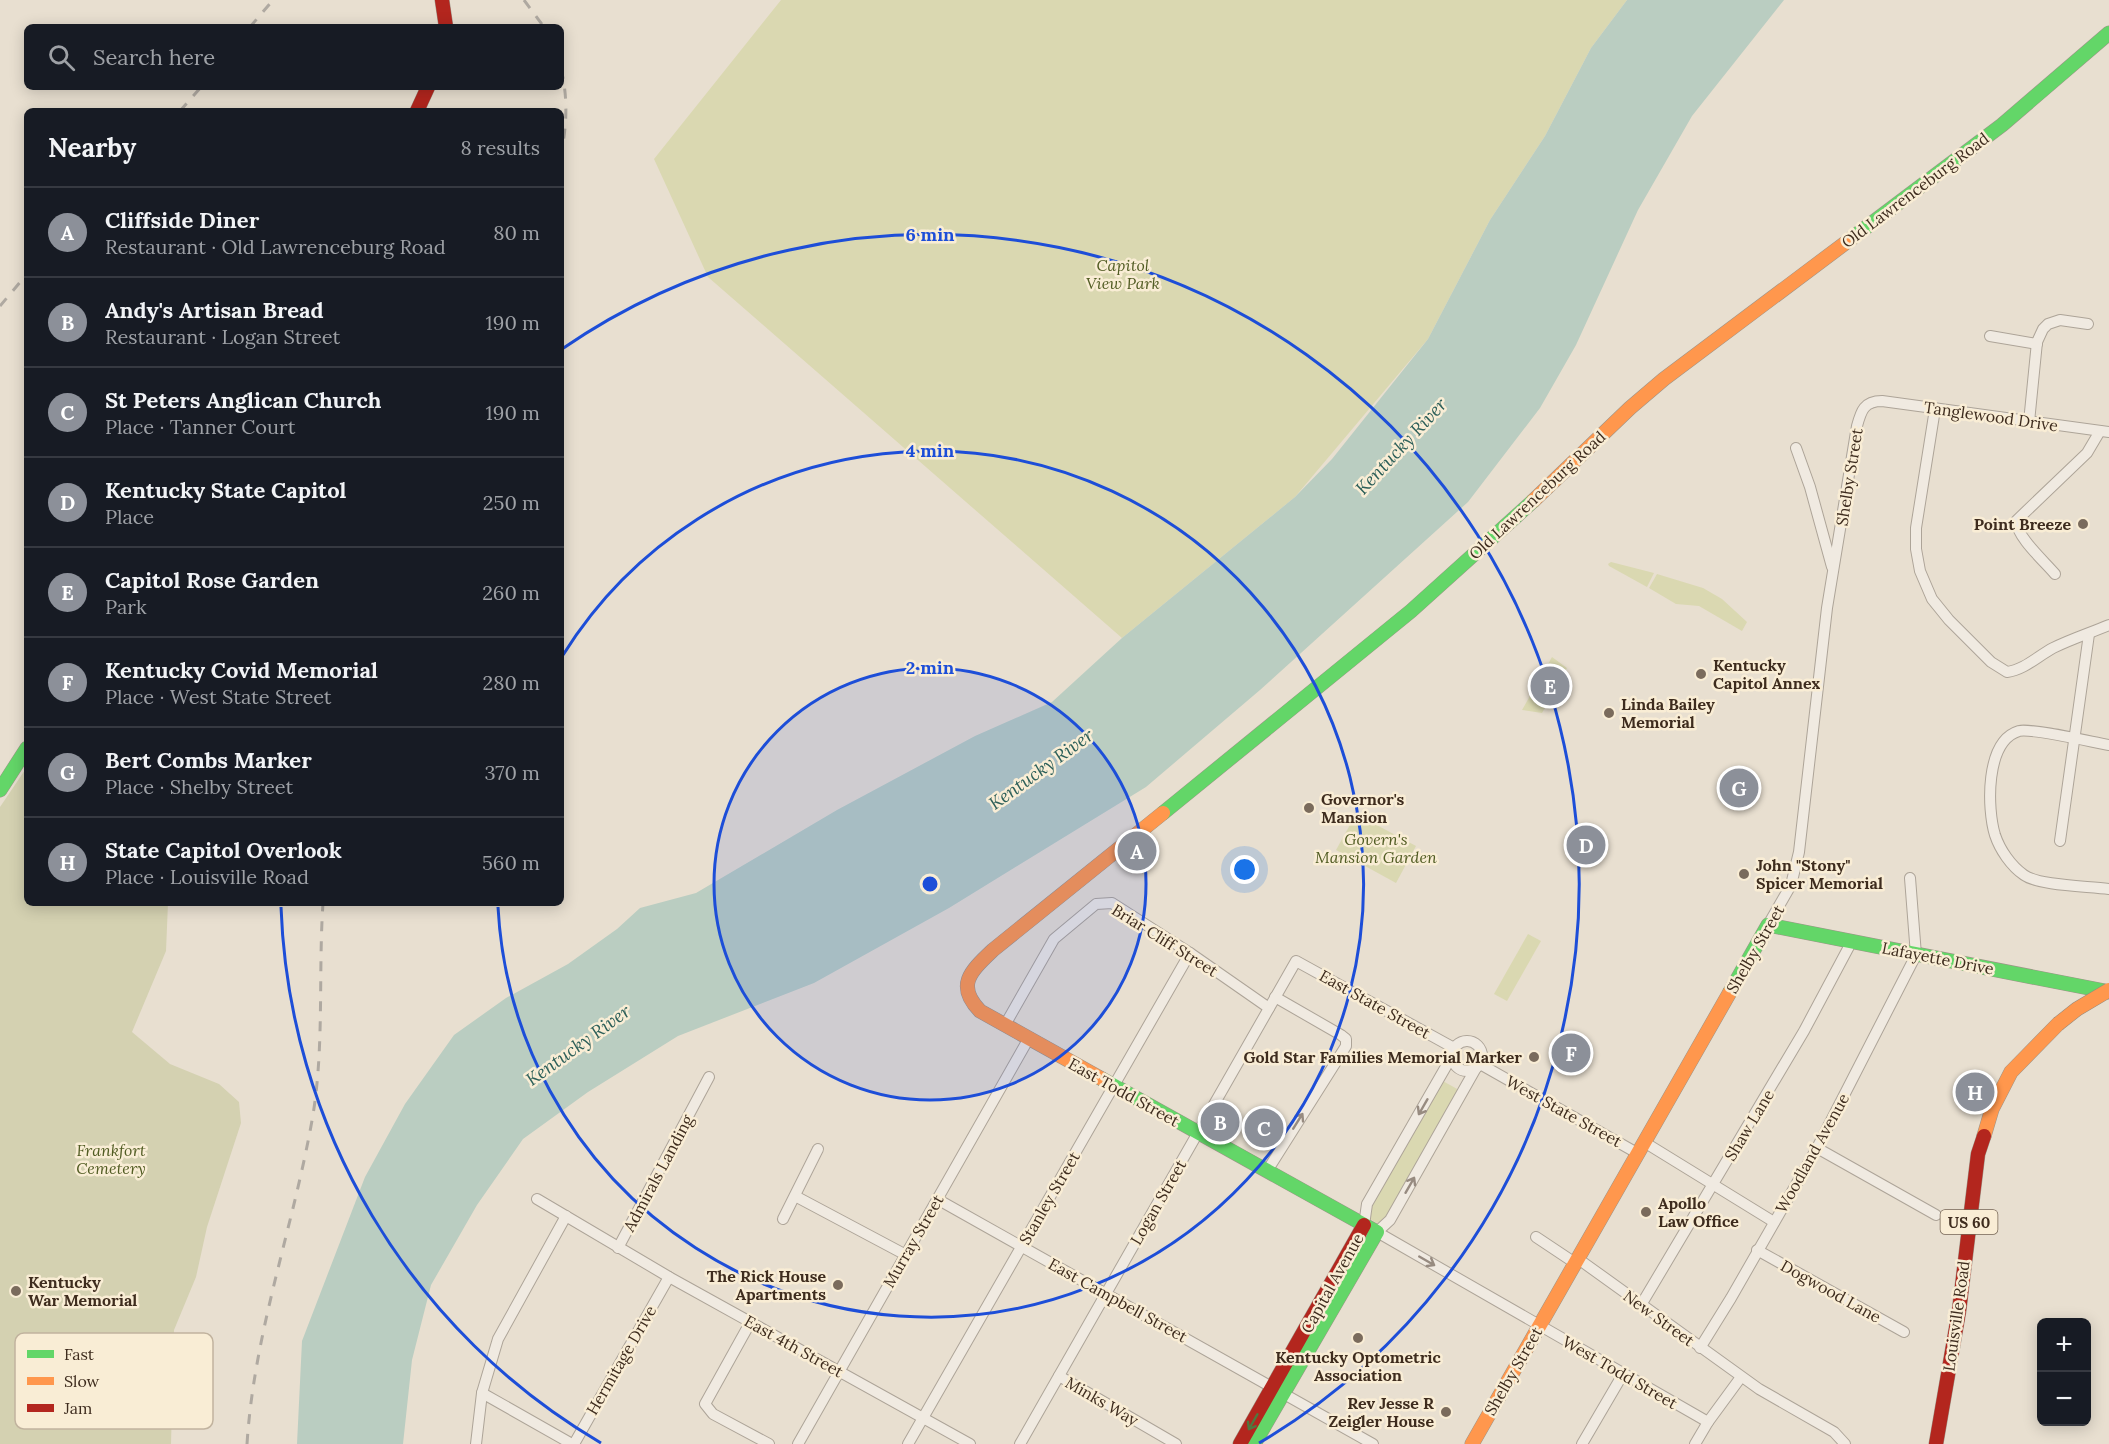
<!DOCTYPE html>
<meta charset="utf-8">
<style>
:root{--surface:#171b24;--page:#242831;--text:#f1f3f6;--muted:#9ea1a6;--line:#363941;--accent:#8c9099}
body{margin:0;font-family:Lora,serif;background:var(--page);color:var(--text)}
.controls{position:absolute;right:18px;bottom:18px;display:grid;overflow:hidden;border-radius:9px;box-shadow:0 3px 15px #0003}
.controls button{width:54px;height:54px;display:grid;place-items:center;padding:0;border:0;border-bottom:2px solid var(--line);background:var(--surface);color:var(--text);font:30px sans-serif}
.you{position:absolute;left:1245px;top:870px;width:21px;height:21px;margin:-15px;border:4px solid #fff;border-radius:50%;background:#1a73e8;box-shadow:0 0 0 9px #1a73e833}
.badge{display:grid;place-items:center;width:39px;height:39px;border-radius:50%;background:var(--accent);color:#fff;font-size:20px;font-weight:700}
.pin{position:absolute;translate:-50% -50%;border:3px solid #fff;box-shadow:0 2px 6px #0006}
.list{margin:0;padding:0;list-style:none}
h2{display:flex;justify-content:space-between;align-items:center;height:78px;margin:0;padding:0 24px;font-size:26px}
h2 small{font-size:20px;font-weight:400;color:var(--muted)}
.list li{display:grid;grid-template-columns:39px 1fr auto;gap:18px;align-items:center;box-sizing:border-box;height:90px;padding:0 24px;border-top:2px solid var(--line)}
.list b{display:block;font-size:22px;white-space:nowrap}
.list p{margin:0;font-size:20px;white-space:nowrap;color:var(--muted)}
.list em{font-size:20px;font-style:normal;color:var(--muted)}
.icon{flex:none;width:33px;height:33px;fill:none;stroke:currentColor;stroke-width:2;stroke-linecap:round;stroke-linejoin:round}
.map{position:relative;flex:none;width:2109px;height:1444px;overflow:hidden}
.search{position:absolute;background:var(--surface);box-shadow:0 3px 15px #0003;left:24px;top:24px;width:540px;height:66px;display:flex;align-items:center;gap:15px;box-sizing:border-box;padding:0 21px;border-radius:9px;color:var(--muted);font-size:22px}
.panel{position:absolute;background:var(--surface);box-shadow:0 3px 15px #0003;left:24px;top:108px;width:540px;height:798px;border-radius:9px}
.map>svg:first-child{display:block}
.green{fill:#dad8b1}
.cemetery{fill:#d4d1b1}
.water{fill:#bacdc1}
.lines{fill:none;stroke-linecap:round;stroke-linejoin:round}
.street-casing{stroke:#ada498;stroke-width:12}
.fast-casing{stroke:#9d9488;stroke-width:15}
.slow-casing{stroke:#9d9488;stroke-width:15}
.jam-casing{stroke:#9d9488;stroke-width:15}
.street{stroke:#f0eae1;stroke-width:10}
.fast{stroke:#63d668;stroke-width:14}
.slow{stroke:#ff974d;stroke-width:14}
.jam{stroke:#b3261e;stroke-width:14}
.rail{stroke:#afa9a1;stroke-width:3;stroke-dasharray:10 10;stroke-linecap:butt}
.slow-bridge-casing{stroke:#938a7f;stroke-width:15;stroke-linecap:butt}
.slow-bridge{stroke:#ff974d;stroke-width:14}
.oneway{stroke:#978b80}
.oneway2{stroke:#4f783f}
.ring{fill:none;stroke:#1d4ed8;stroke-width:3}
.poi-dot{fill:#7a6b5c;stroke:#f9edd5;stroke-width:2}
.labels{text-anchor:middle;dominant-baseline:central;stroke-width:5;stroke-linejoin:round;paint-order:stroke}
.shield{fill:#f9edd5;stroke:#766655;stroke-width:1.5}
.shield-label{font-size:15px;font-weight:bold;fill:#3e2c1e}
.street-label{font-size:16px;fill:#3e2c1e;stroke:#f9edd5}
.park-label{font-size:16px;font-style:italic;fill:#515c23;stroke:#f9edd5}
.poi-label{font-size:16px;font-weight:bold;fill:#3e2c1e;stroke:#f9edd5;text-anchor:start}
.water-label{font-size:18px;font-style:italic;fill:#2c5f59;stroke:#f9edd5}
.key{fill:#f9edd5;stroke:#c1b39e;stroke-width:1.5}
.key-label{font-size:16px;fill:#3e2c1e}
.centre{fill:#1d4ed8;stroke:#f9edd5;stroke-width:3}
.ring-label{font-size:18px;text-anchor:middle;font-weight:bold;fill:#1d4ed8;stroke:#f9edd5;stroke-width:5;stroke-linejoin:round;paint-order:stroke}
</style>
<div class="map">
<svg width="2109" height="1444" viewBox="0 0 2109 1444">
<rect width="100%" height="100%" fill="#e8dfd0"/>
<!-- green -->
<g class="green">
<path d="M 781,0 L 1627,0 L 1591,48 L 1545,136 L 1490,220 L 1428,339 L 1295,497 L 1122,638 L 708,277 L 654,159 Z"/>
<path d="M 1611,562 L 1654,573 L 1647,587 L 1609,566 L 1608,564 Z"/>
<path d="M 1657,574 L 1703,588 L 1722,599 L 1747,622 L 1742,631 L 1699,606 L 1676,604 L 1649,588 Z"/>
<path d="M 1552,657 L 1567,668 L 1561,678 C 1567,688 1562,697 1551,697 L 1542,713 L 1522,710 Z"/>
<circle cx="1740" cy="796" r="14"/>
<path d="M 1356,814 L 1416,846 L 1396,883 L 1336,850 Z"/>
<path d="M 1528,934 L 1541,941 L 1507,1001 L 1494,994 Z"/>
<path d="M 1441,1080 L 1459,1090 L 1387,1218 L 1381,1222 L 1377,1223 L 1370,1219 L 1369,1208 Z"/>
</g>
<!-- cemetery -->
<path class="cemetery" d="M 27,767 L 27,903 L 168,903 L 166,951 L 132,1032 L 170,1064 L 219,1084 L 239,1102 L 241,1123 L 207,1227 L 196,1277 L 174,1330 L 171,1444 L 0,1444 L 0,807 Z"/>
<!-- water -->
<path class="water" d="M 1627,0 L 1784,0 L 1692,116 L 1638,210 L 1576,345 L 1540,408 L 1468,502 L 1260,690 L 1146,787 L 949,908 L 814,983 L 678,1036 L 588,1092 L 523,1139 L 477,1205 L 431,1285 L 412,1360 L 403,1444 L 297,1444 L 302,1341 L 365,1177 L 405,1104 L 454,1035 L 506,998 L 568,964 L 617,929 L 640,908 L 696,893 L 837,810 L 975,736 L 1052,702 L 1122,638 L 1295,497 L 1332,459 L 1428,339 L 1490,220 L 1545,136 L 1591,48 Z"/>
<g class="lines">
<defs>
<g id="street">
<path d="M 1990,336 L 2037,344"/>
<path d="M 1935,409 L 1916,528 L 1916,549 L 1920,571 L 1932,599 L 1949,620 L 1991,662 L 2007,672 C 2024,670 2038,656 2053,648 C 2071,639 2090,633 2109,625"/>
<path d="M 2029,422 L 2037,342 L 2043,329 L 2048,324 L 2060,320 L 2088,324"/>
<path d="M 1796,448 L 1810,487 L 1832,567"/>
<path d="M 2055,574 C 2044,561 2017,537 2016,521 L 2087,453 L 2100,431"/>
<path d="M 2109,745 C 2092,742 2032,728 2019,731 C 1985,741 1987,809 1995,835 C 2000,850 2011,866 2024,875 C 2040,886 2088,886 2109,889"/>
<path d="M 2060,841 L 2089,634"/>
<path d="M 1768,925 L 1791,885 L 1799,852 L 1827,608 L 1857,426 C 1861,411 1864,401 1882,401 L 2109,432"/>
<path d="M 1005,1025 L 1054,939 L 1096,904 L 1112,903 L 1190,953 L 1269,1008"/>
<circle cx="1467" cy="1056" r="15"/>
<path d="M 1480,1064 L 1637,1153"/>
<path d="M 1476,1068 L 1390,1220 L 1377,1232 L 1708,1422"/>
<path d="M 1644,1142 L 1774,1222"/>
<path d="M 1817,1148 L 1936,1215"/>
<path d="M 1267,1171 L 1346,1046 L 1346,1039 L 1341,1035 L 1275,997"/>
<path d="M 795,1196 L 906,1255"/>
<path d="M 537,1199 L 669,1277 L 970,1444"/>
<path d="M 937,1199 L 1373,1444"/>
<path d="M 783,1219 L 818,1149"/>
<path d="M 1364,1225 L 1367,1204 L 1452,1056"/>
<path d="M 1536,1237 L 1575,1263"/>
<path d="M 618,1248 L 709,1077"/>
<path d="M 1757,1250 L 1904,1332"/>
<path d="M 1577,1258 L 1759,1389 L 1834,1432 L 1845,1444"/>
<path d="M 1641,1305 L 1804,1031 L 1852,941"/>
<path d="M 750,1323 L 705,1404 L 713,1414 L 769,1444"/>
<path d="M 1700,1348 L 1731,1298 L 1817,1148 L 1916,955 L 1910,878"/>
<path d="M 1059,1376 L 1176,1444"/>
<path d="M 482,1393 L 572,1444"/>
<path d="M 476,1444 L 482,1393 L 498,1339 L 566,1216"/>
<path d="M 574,1444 L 669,1277"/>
<path d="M 798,1444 L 1029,1038"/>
<path d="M 908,1444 L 1190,953"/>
<path d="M 1020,1444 L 1296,961 L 1454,1048"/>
<path d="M 1582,1444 L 1623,1374"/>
<path d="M 1695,1444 L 1708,1422 L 1741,1377"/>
</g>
<g id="fast">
<path d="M 1852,238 L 2002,125 L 2109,33"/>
<path d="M 0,790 L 27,748"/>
<path d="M 1163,813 L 1411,611 L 1533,501"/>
<path d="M 1730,992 L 1768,925 L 2109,992"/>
<path d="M 1102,1079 L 1377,1232 L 1254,1444"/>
</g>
<g id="slow">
<path d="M 1533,501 L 1630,408 L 1664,379 L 1852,238"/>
<path d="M 1102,1079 L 980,1011 C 955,985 971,971 993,950 L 1163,813"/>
<path d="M 1984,1136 L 1992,1109 L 2011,1072 L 2058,1024"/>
<path d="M 1472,1444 L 1730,992"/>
</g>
<g id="jam">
<path d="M 442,0 L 446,27"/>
<path d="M 417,111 L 428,87"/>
<path d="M 1240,1444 L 1364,1225"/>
<path d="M 1936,1444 L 1959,1311 L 1978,1154 L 1984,1136"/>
</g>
</defs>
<!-- street casing -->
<use href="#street" class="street-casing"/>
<!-- fast casing -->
<use href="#fast" class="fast-casing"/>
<!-- slow casing -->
<use href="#slow" class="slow-casing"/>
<!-- jam casing -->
<use href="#jam" class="jam-casing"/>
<!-- street -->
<use href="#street" class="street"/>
<!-- fast -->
<use href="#fast" class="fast"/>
<!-- slow -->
<use href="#slow" class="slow"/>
<!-- jam -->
<use href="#jam" class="jam"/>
<!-- rail -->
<g class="rail">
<path d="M 524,0 L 544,27"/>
<path d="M 250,27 L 273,0"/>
<path d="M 561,69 C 568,97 567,125 561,154"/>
<path d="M 180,111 L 201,87"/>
<path d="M 0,306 L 27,274"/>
<path d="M 247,1444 C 254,1334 291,1234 311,1126 C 325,1053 318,977 323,903"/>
</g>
<defs>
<path id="slow-bridge" d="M 2058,1024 L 2077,1009 L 2109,990"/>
</defs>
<!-- slow-bridge casing -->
<use href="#slow-bridge" class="slow-bridge-casing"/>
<!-- slow-bridge -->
<use href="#slow-bridge" class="slow-bridge"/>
</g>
<!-- one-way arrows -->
<defs><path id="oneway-shaft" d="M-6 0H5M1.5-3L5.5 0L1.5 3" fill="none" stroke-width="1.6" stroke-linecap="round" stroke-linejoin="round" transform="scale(1.5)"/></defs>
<g class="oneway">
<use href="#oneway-shaft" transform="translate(1423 1107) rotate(120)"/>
<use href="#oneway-shaft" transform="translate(1298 1121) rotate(-58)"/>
<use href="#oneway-shaft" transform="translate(1410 1185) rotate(-60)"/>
<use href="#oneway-shaft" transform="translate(1427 1261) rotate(30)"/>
</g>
<use class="oneway2" href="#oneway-shaft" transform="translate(1253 1422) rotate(120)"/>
<!-- distance rings -->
<circle cx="930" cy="884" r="216" fill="#1d4ed8" fill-opacity=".12"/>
<g class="ring">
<circle cx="930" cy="884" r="216"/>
<path d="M563 655A433 433 0 1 1 498 907"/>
<path d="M601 1443A649 649 0 0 1 281 907M562 349A649 649 0 1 1 1259 1443"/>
</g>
<!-- markers -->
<g class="poi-dot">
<circle cx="2083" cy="524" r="6"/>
<circle cx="1701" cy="674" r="6"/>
<circle cx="1609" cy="713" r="6"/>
<circle cx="1309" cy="808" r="6"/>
<circle cx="1744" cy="874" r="6"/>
<circle cx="1534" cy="1057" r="6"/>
<circle cx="1646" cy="1212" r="6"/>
<circle cx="838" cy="1285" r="6"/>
<circle cx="16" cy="1291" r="6"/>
<circle cx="1358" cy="1338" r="6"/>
<circle cx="1446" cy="1412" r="6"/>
</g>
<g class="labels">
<!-- shield labels -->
<rect class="shield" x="1940.5" y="1210" width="57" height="24" rx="4.5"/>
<g class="shield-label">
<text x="1969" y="1222">US 60</text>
</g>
<!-- street labels -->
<g class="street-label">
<text transform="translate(1915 190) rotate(-37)">Old Lawrenceburg Road</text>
<text transform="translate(1991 416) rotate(8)">Tanglewood Drive</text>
<text transform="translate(1849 477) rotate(-81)">Shelby Street</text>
<text transform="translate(1537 495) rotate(-43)">Old Lawrenceburg Road</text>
<text transform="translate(1165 940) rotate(32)">Briar Cliff Street</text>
<text transform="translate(1755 949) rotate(-60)">Shelby Street</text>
<text transform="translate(1938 958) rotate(11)">Lafayette Drive</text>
<text transform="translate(1375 1004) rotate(29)">East State Street</text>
<text transform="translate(1124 1092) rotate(29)">East Todd Street</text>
<text transform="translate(1564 1111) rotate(29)">West State Street</text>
<text transform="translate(1749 1125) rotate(-59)">Shaw Lane</text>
<text transform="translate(1812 1153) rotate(-61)">Woodland Avenue</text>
<text transform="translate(658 1173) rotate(-62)">Admirals Landing</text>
<text transform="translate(1049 1198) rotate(-60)">Stanley Street</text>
<text transform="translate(1158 1202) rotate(-60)">Logan Street</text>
<text transform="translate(913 1241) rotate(-60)">Murray Street</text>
<text transform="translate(1332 1283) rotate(-61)">Capital Avenue</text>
<text transform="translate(1831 1291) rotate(29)">Dogwood Lane</text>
<text transform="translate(1118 1300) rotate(29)">East Campbell Street</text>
<text transform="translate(1956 1316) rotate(-82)">Louisville Road</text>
<text transform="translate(1659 1318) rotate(36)">New Street</text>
<text transform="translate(794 1346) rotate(29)">East 4th Street</text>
<text transform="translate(621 1360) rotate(-60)">Hermitage Drive</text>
<text transform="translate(1513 1371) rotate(-60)">Shelby Street</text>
<text transform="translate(1620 1372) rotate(30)">West Todd Street</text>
<text transform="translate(1102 1401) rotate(30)">Minks Way</text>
</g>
<!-- park labels -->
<g class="park-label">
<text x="1123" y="265">Capitol<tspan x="1123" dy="18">View Park</tspan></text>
<text x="1376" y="839">Govern's<tspan x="1376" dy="18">Mansion Garden</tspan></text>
<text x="111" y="1150">Frankfort<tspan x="111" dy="18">Cemetery</tspan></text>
</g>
<!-- poi labels -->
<g class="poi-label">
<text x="2071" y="524" text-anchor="end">Point Breeze</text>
<text x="1713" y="665">Kentucky<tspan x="1713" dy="18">Capitol Annex</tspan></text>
<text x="1621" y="704">Linda Bailey<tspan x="1621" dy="18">Memorial</tspan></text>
<text x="1321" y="799">Governor's<tspan x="1321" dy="18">Mansion</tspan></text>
<text x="1756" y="865">John "Stony"<tspan x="1756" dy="18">Spicer Memorial</tspan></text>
<text x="1522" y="1057" text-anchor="end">Gold Star Families Memorial Marker</text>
<text x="1658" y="1203">Apollo<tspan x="1658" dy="18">Law Office</tspan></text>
<text x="826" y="1276" text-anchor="end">The Rick House<tspan x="826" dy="18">Apartments</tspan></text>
<text x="28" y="1282">Kentucky<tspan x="28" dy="18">War Memorial</tspan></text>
<text x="1358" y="1357" text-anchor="middle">Kentucky Optometric<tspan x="1358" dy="18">Association</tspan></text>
<text x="1434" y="1403" text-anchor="end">Rev Jesse R<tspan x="1434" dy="18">Zeigler House</tspan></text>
</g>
<!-- water labels -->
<g class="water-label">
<text transform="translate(1401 446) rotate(-47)">Kentucky River</text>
<text transform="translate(1041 769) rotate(-36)">Kentucky River</text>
<text transform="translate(578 1045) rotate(-36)">Kentucky River</text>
</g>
</g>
<!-- legend -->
<rect x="15" y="1333" width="198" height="96" rx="9" class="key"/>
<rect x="27" y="1350" width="27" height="8" fill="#63d668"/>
<rect x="27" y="1377" width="27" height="8" fill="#ff974d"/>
<rect x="27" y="1404" width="27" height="8" fill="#b3261e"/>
<g class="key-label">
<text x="64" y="1360">Fast</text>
<text x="64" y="1387">Slow</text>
<text x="64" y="1414">Jam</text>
</g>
<circle cx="930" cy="884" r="9" class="centre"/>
<g class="ring-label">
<text x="930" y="241">6 min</text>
<text x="930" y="457">4 min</text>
<text x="930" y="674">2 min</text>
</g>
</svg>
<div class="controls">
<button>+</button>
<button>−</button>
</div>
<div class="you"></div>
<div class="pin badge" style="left:1137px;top:851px">A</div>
<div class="pin badge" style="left:1220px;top:1122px">B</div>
<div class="pin badge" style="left:1264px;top:1128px">C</div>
<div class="pin badge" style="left:1586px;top:845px">D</div>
<div class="pin badge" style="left:1550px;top:686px">E</div>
<div class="pin badge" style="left:1571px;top:1053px">F</div>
<div class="pin badge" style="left:1739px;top:788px">G</div>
<div class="pin badge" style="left:1975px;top:1092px">H</div>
<div class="search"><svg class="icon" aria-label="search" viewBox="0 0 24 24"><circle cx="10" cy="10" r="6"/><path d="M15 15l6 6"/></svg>Search here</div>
<section class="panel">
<h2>Nearby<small>8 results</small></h2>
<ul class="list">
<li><span class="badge">A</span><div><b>Cliffside Diner</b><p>Restaurant · Old Lawrenceburg Road</p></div><em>80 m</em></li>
<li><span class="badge">B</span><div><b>Andy's Artisan Bread</b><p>Restaurant · Logan Street</p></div><em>190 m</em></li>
<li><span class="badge">C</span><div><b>St Peters Anglican Church</b><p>Place · Tanner Court</p></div><em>190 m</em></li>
<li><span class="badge">D</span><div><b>Kentucky State Capitol</b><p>Place</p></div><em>250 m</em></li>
<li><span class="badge">E</span><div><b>Capitol Rose Garden</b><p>Park</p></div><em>260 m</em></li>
<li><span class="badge">F</span><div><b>Kentucky Covid Memorial</b><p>Place · West State Street</p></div><em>280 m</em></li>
<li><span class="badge">G</span><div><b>Bert Combs Marker</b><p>Place · Shelby Street</p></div><em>370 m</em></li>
<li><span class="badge">H</span><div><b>State Capitol Overlook</b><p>Place · Louisville Road</p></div><em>560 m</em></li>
</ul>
</section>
</div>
